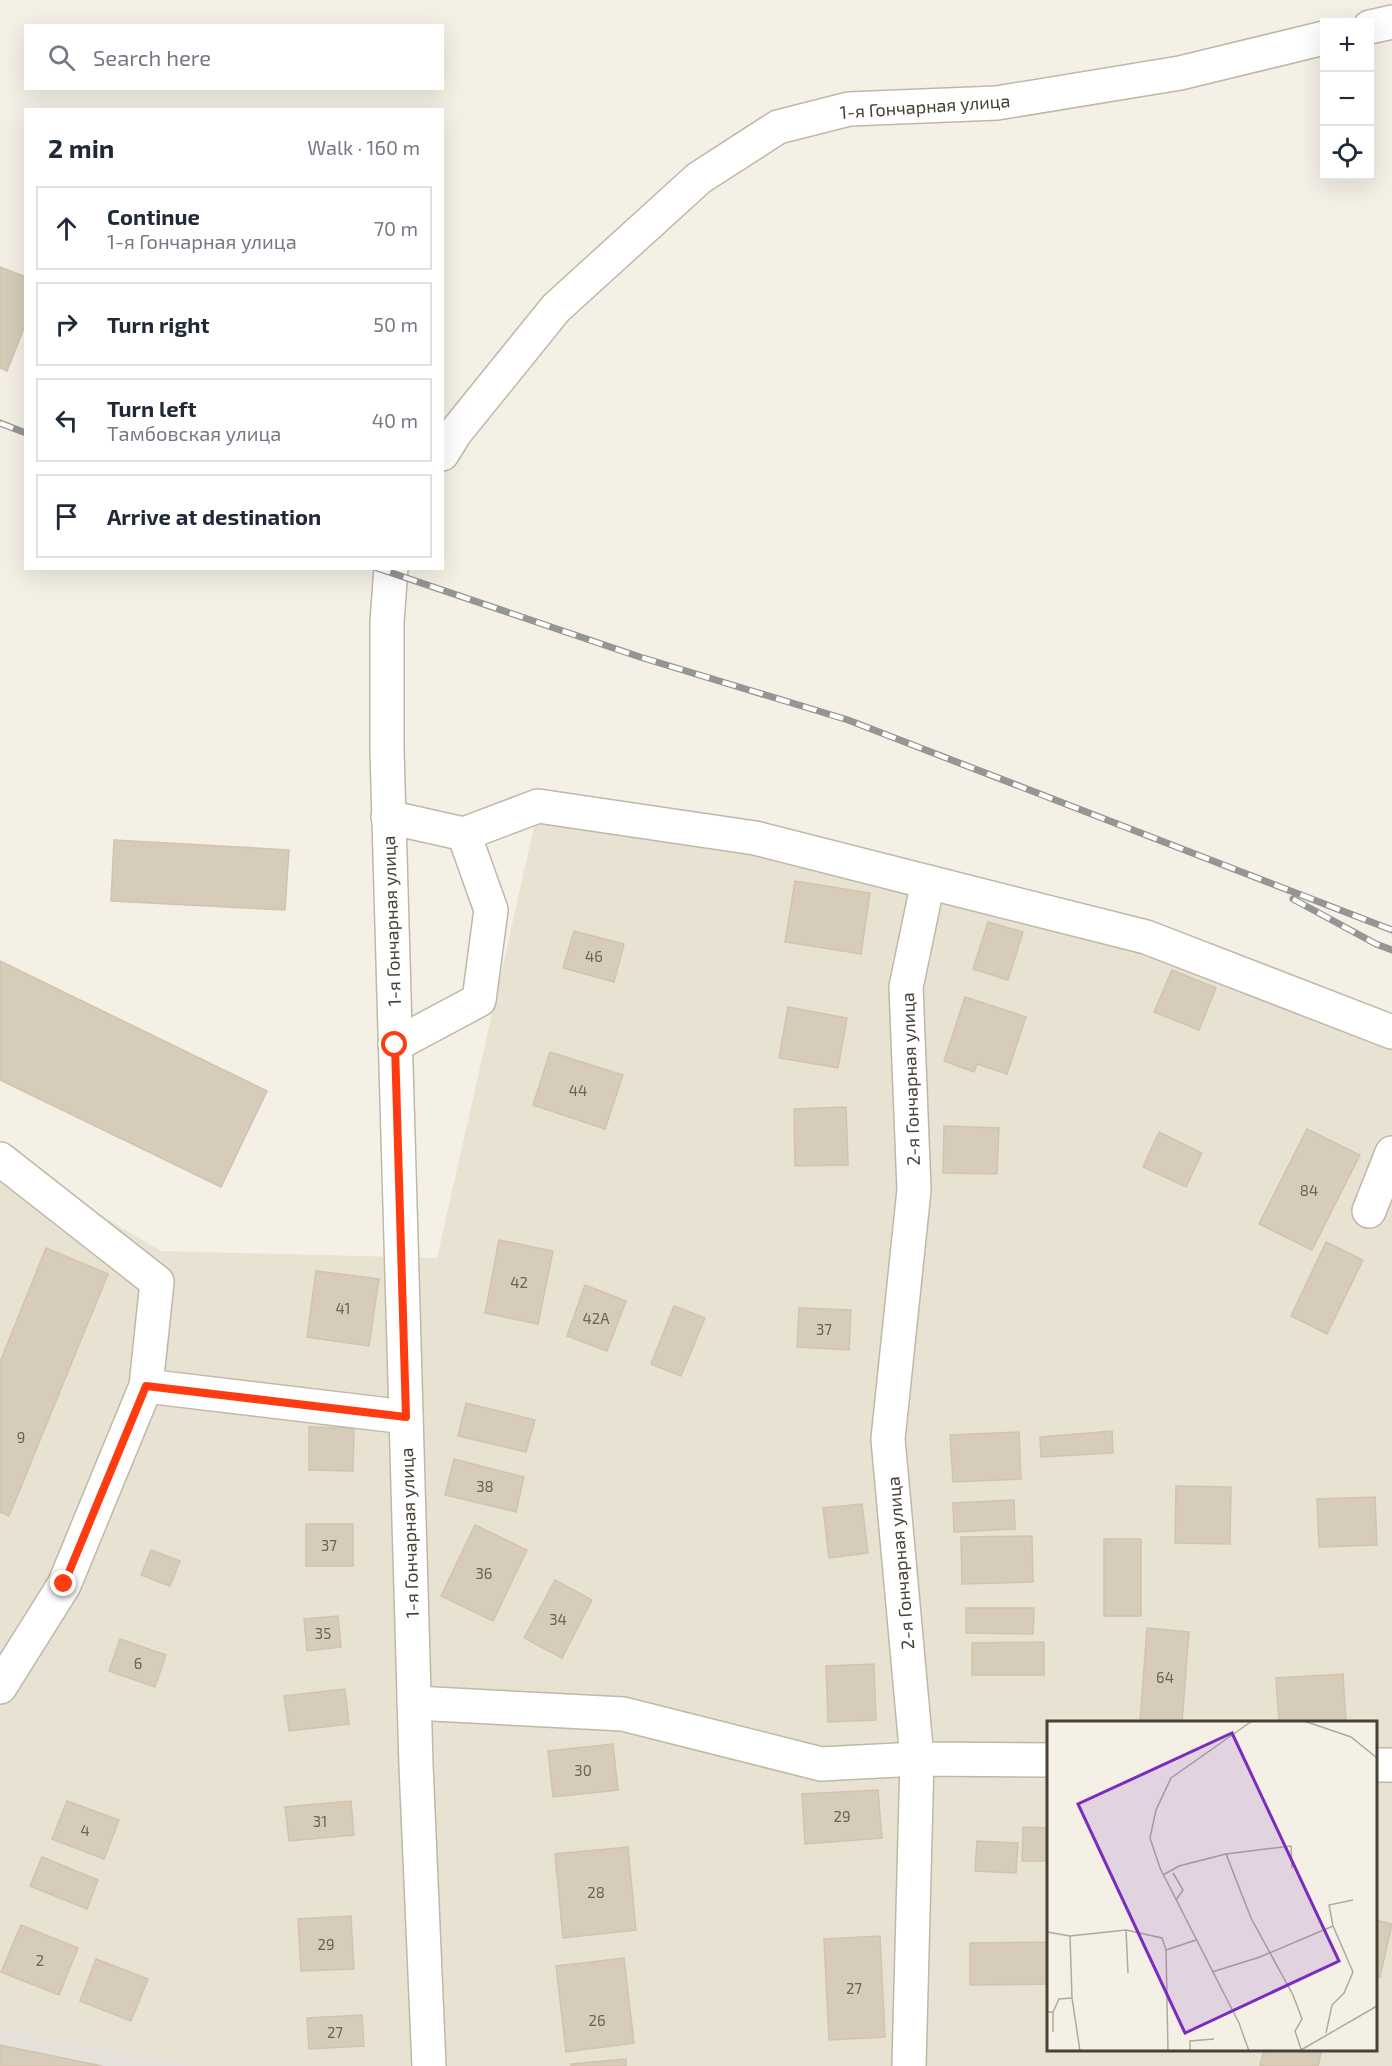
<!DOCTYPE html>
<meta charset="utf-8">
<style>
:root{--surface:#fff;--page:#f2f2f3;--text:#1f2937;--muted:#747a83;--line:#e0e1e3}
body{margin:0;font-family:"Exo 2",sans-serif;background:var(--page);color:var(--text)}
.controls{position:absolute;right:18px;top:18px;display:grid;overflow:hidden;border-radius:0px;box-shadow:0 6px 24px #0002}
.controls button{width:54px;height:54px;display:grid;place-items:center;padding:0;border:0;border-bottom:2px solid var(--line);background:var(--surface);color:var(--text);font:30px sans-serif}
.stop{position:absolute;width:18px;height:18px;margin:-14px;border:4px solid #ff3b11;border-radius:50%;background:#fff}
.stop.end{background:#ff3b11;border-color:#fff;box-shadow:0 2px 6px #0008}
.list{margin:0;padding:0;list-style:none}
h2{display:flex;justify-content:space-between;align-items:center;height:78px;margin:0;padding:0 24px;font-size:26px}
h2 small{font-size:20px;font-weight:400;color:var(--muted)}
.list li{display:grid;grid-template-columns:39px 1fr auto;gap:18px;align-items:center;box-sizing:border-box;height:84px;margin:0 12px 12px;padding:0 12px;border:2px solid var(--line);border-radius:0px}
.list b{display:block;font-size:22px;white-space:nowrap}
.list p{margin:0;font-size:20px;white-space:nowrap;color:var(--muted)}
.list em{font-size:20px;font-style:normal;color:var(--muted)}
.icon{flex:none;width:33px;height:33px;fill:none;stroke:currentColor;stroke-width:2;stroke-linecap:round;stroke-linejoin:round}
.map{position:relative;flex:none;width:1392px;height:2066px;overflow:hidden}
.search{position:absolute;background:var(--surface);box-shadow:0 6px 24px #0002;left:24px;top:24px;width:420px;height:66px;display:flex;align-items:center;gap:15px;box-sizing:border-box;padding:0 21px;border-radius:0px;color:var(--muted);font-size:22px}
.panel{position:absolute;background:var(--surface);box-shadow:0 6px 24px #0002;left:24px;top:108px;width:420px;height:462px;border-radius:0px}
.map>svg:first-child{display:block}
.residential{fill:#e8e2d2;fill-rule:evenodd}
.industrial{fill:#e6e1da}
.building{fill:#d6ccb9;stroke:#d2c4ac;stroke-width:1.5}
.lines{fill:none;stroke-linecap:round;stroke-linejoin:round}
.minor-casing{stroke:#c0b8a7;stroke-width:36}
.minor{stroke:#fff;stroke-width:33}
.rail-casing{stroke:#959595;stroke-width:7}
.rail{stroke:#fff;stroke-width:4.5;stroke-dasharray:14;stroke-linecap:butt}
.route{stroke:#ff3b11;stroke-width:8}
.labels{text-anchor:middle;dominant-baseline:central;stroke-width:6;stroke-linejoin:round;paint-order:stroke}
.number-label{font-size:15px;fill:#6b6355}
.street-label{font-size:18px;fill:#474034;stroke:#fff}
.inset-road{fill:none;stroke:#afaa9e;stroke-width:1.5}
.view{fill:#7b2cbf;fill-opacity:0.15;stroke:#7b2cbf;stroke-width:3}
.inset-edge{fill:none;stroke:#474034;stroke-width:3}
</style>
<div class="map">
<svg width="1392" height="2066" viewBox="0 0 1392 2066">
<rect width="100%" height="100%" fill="#f4f0e5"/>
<!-- residential -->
<path class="residential" d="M 537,814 L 1004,885 L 1392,1020 L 1392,2066 L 0,2066 L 0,1156 L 161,1251 L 437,1258 ZM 1048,1722 L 1376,1722 L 1376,2050 L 1048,2050 Z"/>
<!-- industrial -->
<path class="industrial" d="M 0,2029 L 194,2066 L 0,2066 Z"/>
<!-- building -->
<g class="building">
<path d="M 0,267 L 26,277 L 26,323 L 7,371 L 0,368 Z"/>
<path d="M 114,840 L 289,850 L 285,910 L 111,901 Z"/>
<path d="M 795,881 L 870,893 L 861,954 L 785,942 Z"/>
<path d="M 988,922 L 1023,932 L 1008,980 L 973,969 Z"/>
<path d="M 574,931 L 624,944 L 614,982 L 563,968 Z"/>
<path d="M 0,961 L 267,1091 L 221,1187 L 0,1080 Z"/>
<path d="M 1172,970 L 1216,988 L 1199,1030 L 1154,1012 Z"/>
<path d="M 965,997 L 1026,1017 L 1007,1074 L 977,1064 L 974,1072 L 944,1061 Z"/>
<path d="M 788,1007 L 847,1018 L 838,1068 L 779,1058 Z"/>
<path d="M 550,1052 L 623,1075 L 605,1129 L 533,1105 Z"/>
<path d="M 846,1107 L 848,1165 L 795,1166 L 794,1109 Z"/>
<path d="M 944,1126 L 999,1128 L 997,1174 L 943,1173 Z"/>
<path d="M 1307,1129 L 1360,1155 L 1312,1250 L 1259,1224 Z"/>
<path d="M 1159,1132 L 1202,1153 L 1186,1187 L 1143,1167 Z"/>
<path d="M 499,1240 L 553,1251 L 538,1324 L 485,1313 Z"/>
<path d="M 1326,1242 L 1363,1260 L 1327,1334 L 1291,1316 Z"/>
<path d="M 46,1248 L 108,1274 L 9,1516 L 0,1512 L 0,1362 Z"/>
<path d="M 316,1271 L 379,1279 L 369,1346 L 307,1337 Z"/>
<path d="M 585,1285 L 626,1301 L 607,1351 L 567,1336 Z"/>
<path d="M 674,1306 L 705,1318 L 681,1376 L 651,1364 Z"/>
<path d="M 799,1308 L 851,1310 L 849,1350 L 797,1347 Z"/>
<path d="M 466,1403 L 535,1420 L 526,1452 L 458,1436 Z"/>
<path d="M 309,1427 L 354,1428 L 353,1471 L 309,1470 Z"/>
<path d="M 1112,1431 L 1113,1453 L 1041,1457 L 1040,1437 Z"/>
<path d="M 1019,1432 L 1021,1479 L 953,1482 L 950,1435 Z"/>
<path d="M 454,1459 L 524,1477 L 516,1512 L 445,1495 Z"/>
<path d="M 1176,1486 L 1231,1487 L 1230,1544 L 1175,1543 Z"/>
<path d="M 1375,1497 L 1377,1545 L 1319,1547 L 1317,1499 Z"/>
<path d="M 1014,1500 L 1015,1529 L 954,1532 L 953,1503 Z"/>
<path d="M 862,1504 L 868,1553 L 829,1558 L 823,1508 Z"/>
<rect x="306" y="1524" width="47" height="42"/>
<path d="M 475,1525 L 527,1550 L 493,1621 L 441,1596 Z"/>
<path d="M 1032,1536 L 1033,1582 L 962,1584 L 961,1537 Z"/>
<rect x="1104" y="1539" width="37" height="77"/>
<path d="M 151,1550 L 180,1561 L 170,1586 L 141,1575 Z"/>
<path d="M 555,1580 L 592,1600 L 562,1658 L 524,1638 Z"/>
<path d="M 966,1608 L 1034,1608 L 1033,1634 L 966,1633 Z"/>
<path d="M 338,1616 L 341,1647 L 307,1651 L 304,1619 Z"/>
<path d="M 1147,1628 L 1189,1632 L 1182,1722 L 1140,1722 Z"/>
<path d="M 120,1639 L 166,1655 L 155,1687 L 109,1671 Z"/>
<path d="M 1044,1642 L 1044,1675 L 972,1675 L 972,1643 Z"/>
<path d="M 874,1664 L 876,1720 L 828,1722 L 826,1666 Z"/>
<path d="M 1343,1674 L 1346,1722 L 1279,1722 L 1276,1678 Z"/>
<path d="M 345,1689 L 349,1724 L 289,1731 L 284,1696 Z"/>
<path d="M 613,1744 L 618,1790 L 553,1797 L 548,1751 Z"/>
<path d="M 878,1790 L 882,1838 L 805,1844 L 802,1794 Z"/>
<path d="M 67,1801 L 119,1820 L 104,1859 L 52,1839 Z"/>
<path d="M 351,1801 L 354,1835 L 289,1841 L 285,1807 Z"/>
<path d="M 1023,1827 L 1048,1828 L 1048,1861 L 1022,1861 Z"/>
<path d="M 977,1841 L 1018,1843 L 1016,1873 L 975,1871 Z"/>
<path d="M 628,1847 L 636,1930 L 563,1938 L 555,1854 Z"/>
<path d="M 42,1857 L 98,1880 L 87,1909 L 30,1886 Z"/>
<path d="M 351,1916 L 354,1969 L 301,1971 L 298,1919 Z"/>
<path d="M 1376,1920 L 1392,1924 L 1380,1977 L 1376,1976 Z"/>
<path d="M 21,1925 L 78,1948 L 59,1995 L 1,1972 Z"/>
<path d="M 880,1936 L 885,2037 L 829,2040 L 824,1939 Z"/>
<path d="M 1048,1942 L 1048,1984 L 970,1985 L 970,1943 Z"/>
<path d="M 624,1958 L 634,2043 L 566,2052 L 556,1966 Z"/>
<path d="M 96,1959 L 148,1979 L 131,2021 L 80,2001 Z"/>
<path d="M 362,2015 L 364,2046 L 309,2049 L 307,2018 Z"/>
<path d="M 0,2045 L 102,2066 L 0,2066 Z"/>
<path d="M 1264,2050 L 1322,2050 L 1318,2066 L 1263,2066 L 1260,2065 Z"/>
<path d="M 626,2059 L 626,2066 L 571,2066 L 571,2064 Z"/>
</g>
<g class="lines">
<defs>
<g id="minor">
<path d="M 1370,27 L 1392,22"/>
<path d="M 442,454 L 455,433 L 556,308 L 699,178 L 778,127 L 849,109 L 997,103 L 1180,73 L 1324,38"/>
<path d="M 391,568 L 387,622 L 387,750 L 416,1765 L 429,2066"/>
<path d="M 388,817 L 464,834 L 538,806 L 755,838 L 928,882 L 906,987 L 914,1190 L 888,1439 L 917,1759 L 909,2066"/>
<path d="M 928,882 L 1146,937 L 1392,1032"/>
<path d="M 395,1045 L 479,1000 L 491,910 L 464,834"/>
<path d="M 0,1159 L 157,1282 L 146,1386 L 64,1585 L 0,1687"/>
<path d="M 1369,1211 L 1392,1153"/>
<path d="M 146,1386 L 406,1417"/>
<path d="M 414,1703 L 623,1714 L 821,1764 L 917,1759 L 1048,1760"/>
<path d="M 1376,1765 L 1392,1765"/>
</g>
</defs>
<!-- minor casing -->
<use href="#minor" class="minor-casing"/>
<!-- minor -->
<use href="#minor" class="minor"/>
<defs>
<g id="rail">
<path d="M 0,423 L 26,433"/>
<path d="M 377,568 L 640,657 L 848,720 L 1392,930"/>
<path d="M 1293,899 L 1376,944 L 1392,950"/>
</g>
</defs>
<!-- rail casing -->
<use href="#rail" class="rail-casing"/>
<!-- rail -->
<use href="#rail" class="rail"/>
</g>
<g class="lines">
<!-- route -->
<path class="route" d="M 64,1584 L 146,1386 L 406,1417 L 395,1045"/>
</g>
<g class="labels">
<!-- number labels -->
<g class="number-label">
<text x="594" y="956">46</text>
<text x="578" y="1090">44</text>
<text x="1309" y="1190">84</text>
<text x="519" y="1282">42</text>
<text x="343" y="1308">41</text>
<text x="596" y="1318">42А</text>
<text x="824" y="1329">37</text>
<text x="21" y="1437">9</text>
<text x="485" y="1486">38</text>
<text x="329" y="1545">37</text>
<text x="484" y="1573">36</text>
<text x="558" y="1619">34</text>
<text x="323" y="1633">35</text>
<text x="138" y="1663">6</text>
<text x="1165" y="1677">64</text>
<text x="583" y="1770">30</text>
<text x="842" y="1816">29</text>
<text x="320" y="1821">31</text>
<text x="85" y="1830">4</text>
<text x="596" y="1892">28</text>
<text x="326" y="1944">29</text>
<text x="40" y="1960">2</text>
<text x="854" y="1988">27</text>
<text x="597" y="2020">26</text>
<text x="335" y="2032">27</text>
</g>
<!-- street labels -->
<g class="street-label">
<text transform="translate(925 106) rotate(-4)">1-я Гончарная улица</text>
<text transform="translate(391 921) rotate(-92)">1-я Гончарная улица</text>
<text transform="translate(910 1079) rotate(-92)">2-я Гончарная улица</text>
<text transform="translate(409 1533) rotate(-92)">1-я Гончарная улица</text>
<text transform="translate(900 1563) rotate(-95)">2-я Гончарная улица</text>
</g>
</g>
<!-- overview -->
<g transform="translate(1047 1721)">
<rect width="330" height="330" fill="#f4f0e5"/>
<path class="inset-road" d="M 257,0 L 304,16 L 330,37M 179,133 L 244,125 L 245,147M 126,152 L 136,169 L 129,179M 116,154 L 132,145 L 179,133 L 204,197 L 246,274 L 255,298 L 248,310 L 254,328M 286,205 L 282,184 L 306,179M 0,211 L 23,215M 119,229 L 149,219M 165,251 L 213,236 L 286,205 L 306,251 L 297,272 L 285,284 L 279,312M 81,252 L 79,209 L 115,217 L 119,229 L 121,330M 25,277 L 33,330M 0,291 L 6,291 L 12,278 L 25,277 L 23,215 L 79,209M 6,291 L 6,311M 254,329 L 330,285M 143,330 L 143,320 L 167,318M 202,330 L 192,302 L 113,147 L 103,117 L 109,89 L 124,57 L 205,0"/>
<path class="view" d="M 185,12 L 292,240 L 138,312 L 31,83 Z"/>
<rect width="330" height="330" class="inset-edge"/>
</g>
</svg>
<div class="controls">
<button>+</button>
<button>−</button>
<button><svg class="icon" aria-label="locate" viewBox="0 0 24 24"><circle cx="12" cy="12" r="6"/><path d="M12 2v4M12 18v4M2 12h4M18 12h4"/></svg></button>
</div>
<div class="stop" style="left:395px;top:1045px"></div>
<div class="stop end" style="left:64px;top:1584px"></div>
<div class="search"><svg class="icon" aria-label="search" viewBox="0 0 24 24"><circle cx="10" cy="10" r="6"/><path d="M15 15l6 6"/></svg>Search here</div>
<section class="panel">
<h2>2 min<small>Walk · 160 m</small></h2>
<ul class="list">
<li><svg class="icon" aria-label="ahead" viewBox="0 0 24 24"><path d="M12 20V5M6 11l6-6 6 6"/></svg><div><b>Continue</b><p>1-я Гончарная улица</p></div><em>70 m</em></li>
<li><svg class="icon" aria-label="right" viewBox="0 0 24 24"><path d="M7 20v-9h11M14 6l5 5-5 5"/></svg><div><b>Turn right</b></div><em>50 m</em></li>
<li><svg class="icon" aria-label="left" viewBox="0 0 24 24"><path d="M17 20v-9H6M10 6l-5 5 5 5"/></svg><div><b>Turn left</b><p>Тамбовская улица</p></div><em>40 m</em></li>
<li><svg class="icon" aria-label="arrive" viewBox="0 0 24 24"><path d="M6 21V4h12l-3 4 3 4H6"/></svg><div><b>Arrive at destination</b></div></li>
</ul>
</section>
</div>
